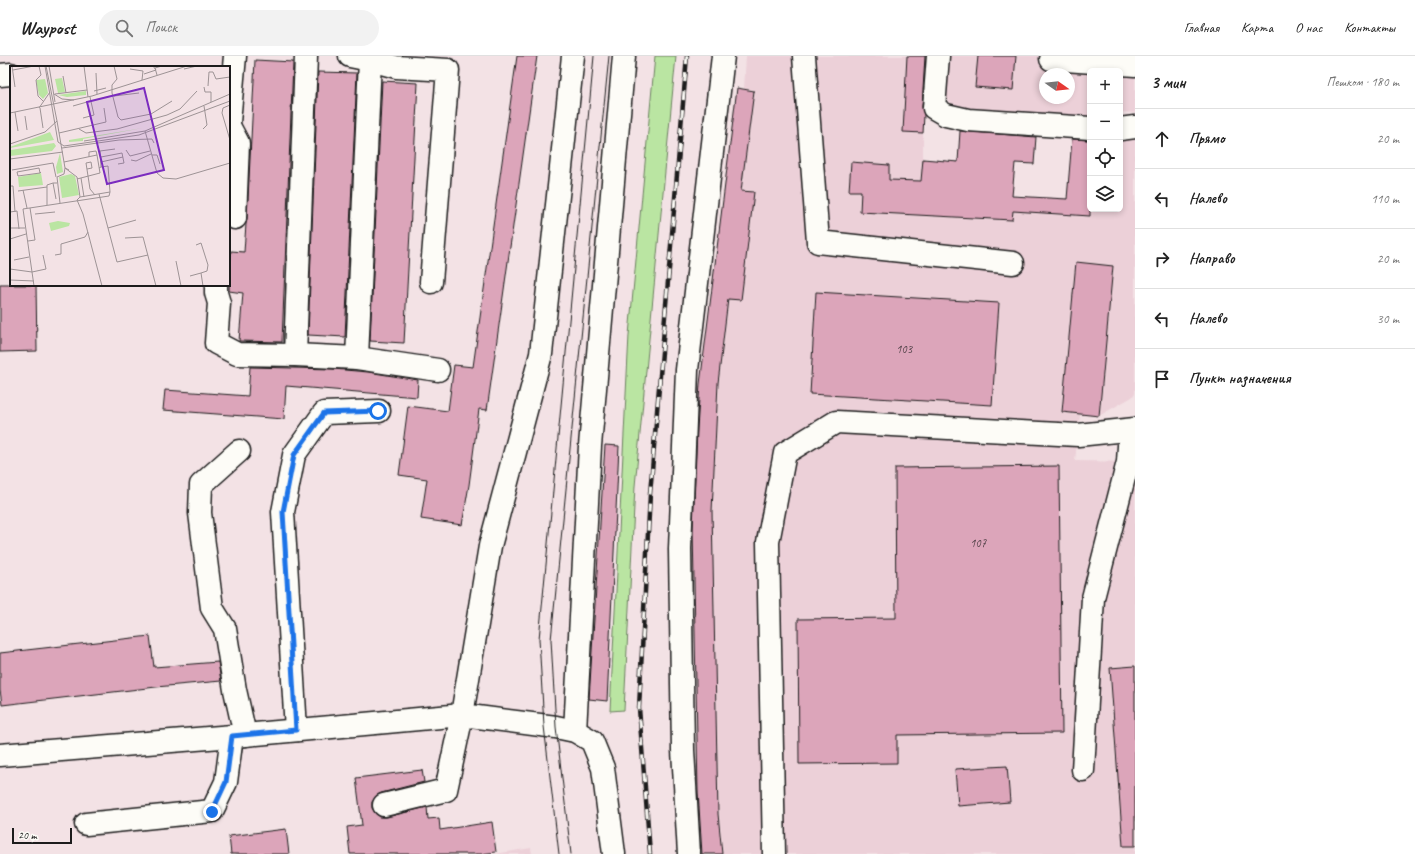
<!DOCTYPE html>
<html lang="ru">
<meta charset="utf-8">
<style>
:root{--surface:#fff;--page:#f2f2f2;--text:#222;--muted:#767676;--line:#e0e0e0}
body{margin:0;font-family:Caveat,sans-serif;background:var(--page);color:var(--text)}
.controls{position:absolute;right:12px;top:12px;display:grid;overflow:hidden;border-radius:6px;box-shadow:0 2px 6px #0003}
.controls button{width:36px;height:36px;display:grid;place-items:center;padding:0;border:0;border-bottom:1px solid var(--line);background:var(--surface);color:var(--text);font:20px sans-serif}
.compass{position:absolute;left:1039px;top:12px;width:36px;height:36px;border-radius:50%;background:var(--surface);box-shadow:0 2px 6px #0003;rotate:104deg}
.scale{position:absolute;left:12px;bottom:10px;width:60px;box-sizing:border-box;padding-left:4px;border:2px solid #1c1c1c;border-top:0;font-size:11px;line-height:14px;white-space:nowrap;color:#1c1c1c;-webkit-text-stroke:3px #fdfcf7;paint-order:stroke}
.stop{position:absolute;width:12px;height:12px;margin:-9px;border:3px solid #1a73e8;border-radius:50%;background:#fff}
.stop.end{background:#1a73e8;border-color:#fff;box-shadow:0 1px 4px #0008}
.list{margin:0;padding:0;list-style:none}
h2{display:flex;justify-content:space-between;align-items:center;height:52px;margin:0;padding:0 16px;font-size:17px}
h2 small{font-size:13px;font-weight:400;color:var(--muted)}
.list li{display:grid;grid-template-columns:26px 1fr auto;gap:12px;align-items:center;box-sizing:border-box;height:60px;padding:0 16px;border-top:1px solid var(--line)}
.list b{display:block;font-size:15px;white-space:nowrap}
.list em{font-size:13px;font-style:normal;color:var(--muted)}
.icon{flex:none;width:22px;height:22px;fill:none;stroke:currentColor;stroke-width:2;stroke-linecap:round;stroke-linejoin:round}
.map{position:relative;flex:none;width:1135px;height:798px;overflow:hidden}
header{display:flex;align-items:center;gap:24px;box-sizing:border-box;height:56px;padding:0 20px;background:var(--surface);border-bottom:1px solid var(--line)}
header strong{font-size:19px}
nav{display:flex;gap:22px;margin-inline-start:auto;font-size:14px}
.search{width:280px;height:36px;background:var(--page);display:flex;align-items:center;gap:10px;box-sizing:border-box;padding:0 14px;border-radius:22px;color:var(--muted);font-size:15px}
main{display:flex}
aside{flex:1;background:var(--surface)}
.map>svg:first-child{display:block}
.built{fill:#ecd0d8;fill-rule:evenodd}
.green{fill:#bae5a2;stroke:#6b805f}
.building{fill:#dca5ba;stroke:#1c1c1c}
.lines{fill:none;stroke-linecap:round;stroke-linejoin:round}
.minor-casing{stroke:#1c1c1c;stroke-width:25}
.minor{stroke:#fdfcf7;stroke-width:22}
.tram{stroke:#1c1c1c;stroke-width:1}
.rail-casing{stroke:#1c1c1c;stroke-width:4.5}
.rail{stroke:#fdfcf7;stroke-width:3;stroke-dasharray:9;stroke-linecap:butt}
.route{stroke:#1a73e8;stroke-width:5}
.labels{text-anchor:middle;dominant-baseline:central;stroke-width:3.5;stroke-linejoin:round;paint-order:stroke}
.number-label{font-size:12px;fill:#4c3e44}
.inset-road{fill:none;stroke:#9d9395;stroke-width:1}
.view{fill:#7b2cbf;fill-opacity:0.15;stroke:#7b2cbf;stroke-width:2}
.inset-edge{fill:none;stroke:#1c1c1c;stroke-width:2}
</style>
<header>
<strong>Waypost</strong>
<div class="search"><svg class="icon" aria-label="search" viewBox="0 0 24 24"><circle cx="10" cy="10" r="6"/><path d="M15 15l6 6"/></svg>Поиск</div>
<nav><a>Главная</a><a>Карта</a><a>О нас</a><a>Контакты</a></nav>
</header>
<main>
<div class="map">
<svg width="1135" height="798" viewBox="0 0 1135 798">
<rect width="100%" height="100%" fill="#f3e2e5"/>
<filter id="ink" filterUnits="userSpaceOnUse"><feTurbulence type="fractalNoise" baseFrequency=".025" numOctaves="2"/><feDisplacementMap in="SourceGraphic" scale="8" xChannelSelector="R" yChannelSelector="G"/><feConvolveMatrix kernelMatrix="1 2 1 2 8 2 1 2 1" color-interpolation-filters="sRGB"/></filter>
<g filter="url(#ink)">
<!-- built -->
<g class="built">
<path d="M 746,0 L 927,0 L 923,77 L 923,103 L 958,106 L 1015,107 L 1013,140 L 1067,142 L 1072,78 L 1090,79 L 1090,153 L 1120,153 L 1120,80 L 1135,79 L 1135,337 L 1132,341 L 1099,360 L 1080,359 L 1075,405 L 1135,406 L 1135,798 L 722,798 L 718,758 L 712,455 L 718,327 L 741,135 L 754,35 L 744,33 Z"/>
<path d="M 948,0 L 1135,0 L 1135,57 L 1120,56 L 1120,15 L 1090,15 L 1090,62 L 971,55 L 953,49 L 944,39 ZM 1045,18 L 1069,18 L 1069,42 L 1045,42 Z"/>
<path d="M 531,792 L 532,798 L 495,798 Z"/>
</g>
<!-- green -->
<path class="green" d="M 655,0 L 676,0 L 635,430 L 624,654 L 610,655 L 629,279 Z"/>
<!-- building -->
<g class="building">
<path d="M 517,0 L 537,0 L 487,354 L 479,353 L 469,429 L 462,469 L 421,463 L 427,423 L 399,419 L 408,350 L 448,355 L 454,309 L 473,311 Z"/>
<path d="M 907,0 L 925,0 L 922,51 L 924,59 L 923,77 L 903,76 Z"/>
<path d="M 978,0 L 1016,0 L 1013,34 L 975,31 Z"/>
<path d="M 255,4 L 293,6 L 282,286 L 239,285 L 243,237 L 229,235 L 231,195 L 244,196 L 246,168 L 247,162 Z"/>
<path d="M 318,16 L 357,17 L 345,281 L 308,279 Z"/>
<path d="M 382,25 L 418,27 L 404,287 L 370,285 Z"/>
<path d="M 737,32 L 754,35 L 741,135 L 754,136 L 741,244 L 728,243 L 718,327 L 712,455 L 718,758 L 722,798 L 702,798 L 698,735 L 693,472 L 697,373 L 700,328 Z"/>
<path d="M 960,75 L 1036,81 L 1034,108 L 1015,107 L 1012,140 L 1067,143 L 1072,83 L 1090,84 L 1090,160 L 1013,155 L 1012,164 L 860,156 L 861,135 L 849,135 L 851,106 L 889,109 L 889,124 L 921,125 L 923,103 L 958,106 Z"/>
<path d="M 1076,206 L 1113,210 L 1099,360 L 1062,356 Z"/>
<path d="M 0,229 L 36,229 L 37,295 L 0,296 Z"/>
<path d="M 816,236 L 999,247 L 992,349 L 810,338 Z"/>
<path d="M 250,311 L 333,313 L 368,316 L 418,324 L 417,341 L 286,330 L 284,363 L 163,354 L 165,334 L 248,340 Z"/>
<path d="M 605,389 L 619,390 L 607,645 L 589,643 Z"/>
<path d="M 1059,410 L 1062,677 L 897,679 L 897,707 L 799,708 L 798,563 L 896,562 L 895,412 Z"/>
<path d="M 150,580 L 154,611 L 218,606 L 221,625 L 156,631 L 2,649 L 0,634 L 0,597 Z"/>
<path d="M 1135,610 L 1135,790 L 1123,790 L 1110,612 Z"/>
<path d="M 1007,710 L 1010,746 L 958,750 L 955,713 Z"/>
<path d="M 422,714 L 424,726 L 381,737 L 376,740 L 372,746 L 372,752 L 375,757 L 380,761 L 387,761 L 427,751 L 428,763 L 439,762 L 440,774 L 492,766 L 496,796 L 481,798 L 350,798 L 347,771 L 362,769 L 356,722 Z"/>
<path d="M 286,773 L 289,798 L 231,798 L 229,780 Z"/>
</g>
<g class="lines">
<defs>
<g id="minor">
<path d="M 350,0 L 370,4 L 396,11 L 448,14 L 431,226"/>
<path d="M 804,0 L 818,186 L 1013,207"/>
<path d="M 938,0 L 934,52 L 946,59 L 968,64 L 1090,72"/>
<path d="M 1051,3 L 1135,9"/>
<path d="M 0,19 L 11,18"/>
<path d="M 229,66 L 235,0"/>
<path d="M 229,70 L 238,87 L 235,162"/>
<path d="M 1120,73 L 1135,71"/>
<path d="M 216,229 L 216,237 L 219,247 L 216,287 L 237,298 L 295,299 L 357,302 L 370,4"/>
<path d="M 295,299 L 306,0"/>
<path d="M 357,302 L 438,314"/>
<path d="M 239,395 L 201,429 L 200,457 L 212,552 L 225,573 L 235,634 L 245,679"/>
<path d="M 296,674 L 283,456 L 294,399 L 324,357 L 379,355"/>
<path d="M 575,675 L 590,390 L 624,0"/>
<path d="M 0,699 L 245,679 L 462,659 L 556,671 L 575,675 L 592,685 L 603,712 L 614,798"/>
<path d="M 1083,714 L 1093,542 L 1128,406 L 1130,374"/>
<path d="M 384,749 L 446,734 L 462,659 L 490,490 L 541,298 L 573,0"/>
<path d="M 86,768 L 212,755 L 226,726 L 232,680"/>
<path d="M 689,798 L 683,694 L 680,493 L 687,314 L 723,0"/>
<path d="M 774,798 L 768,486 L 785,397 L 836,366 L 1078,379 L 1135,373"/>
</g>
</defs>
<!-- minor casing -->
<use href="#minor" class="minor-casing"/>
<!-- minor -->
<use href="#minor" class="minor"/>
<!-- tram -->
<g class="tram">
<path d="M 559,798 L 544,670 L 539,583 L 594,0"/>
<path d="M 571,798 L 556,671 L 551,584 L 609,0"/>
</g>
<defs>
<path id="rail" d="M 650,798 L 639,652 L 650,438 L 687,0"/>
</defs>
<!-- rail casing -->
<use href="#rail" class="rail-casing"/>
<!-- rail -->
<use href="#rail" class="rail"/>
</g>
</g>
<g class="lines" filter="url(#ink)">
<!-- route -->
<path class="route" d="M 212,756 L 226,726 L 232,680 L 296,674 L 283,456 L 294,399 L 324,357 L 378,355"/>
</g>
<g class="labels">
<!-- number labels -->
<g class="number-label">
<text x="904" y="293">103</text>
<text x="978" y="487">107</text>
</g>
</g>
<!-- overview -->
<g transform="translate(10 10)">
<rect width="220" height="220" fill="#f3e2e5"/>
<path d="M 52,12 L 55,26 L 48,27 L 45,13 ZM 35,13 L 38,27 L 33,33 L 29,29 L 26,14 ZM 76,25 L 76,29 L 57,31 L 48,29 ZM 133,62 L 73,73 L 73,75 L 59,76 L 59,74 ZM 40,66 L 44,74 L 0,82 L 0,81 ZM 44,77 L 46,80 L 42,85 L 0,90 L 1,84 ZM 50,87 L 53,106 L 47,108 L 46,101 ZM 31,107 L 33,119 L 9,121 L 8,111 ZM 61,108 L 65,110 L 69,129 L 52,132 L 49,111 ZM 48,155 L 60,157 L 59,160 L 41,165 L 39,157 Z" fill="#bae5a2"/>
<path class="inset-road" d="M 2,0 L 5,21M 29,0 L 31,9 L 26,14 L 28,30 L 34,36M 35,0 L 48,76 L 54,80 L 129,69 L 220,35M 39,0 L 45,36M 74,0 L 78,31M 104,0 L 107,13 L 102,19 L 102,27 L 108,51 L 111,54 L 141,48 L 162,35M 120,3 L 133,5 L 132,14M 174,3 L 187,0M 3,4 L 24,0M 86,7 L 87,28M 134,8 L 146,4 L 143,0M 147,9 L 145,2 L 152,0M 53,10 L 56,27M 198,20 L 199,6 L 203,6 L 206,13 L 220,11M 194,21 L 195,26 L 201,26 L 201,36M 84,25 L 96,22M 44,28 L 52,33 L 64,34M 45,28 L 77,24M 220,28 L 135,65 L 147,107 L 153,112 L 166,113 L 220,97M 104,30 L 129,27M 220,39 L 213,42 L 212,47 L 220,74M 63,40 L 77,36M 29,42 L 40,26M 30,42 L 33,62M 5,46 L 8,65M 0,47 L 82,30 L 177,0M 15,50 L 17,64M 73,52 L 84,49 L 80,31M 47,55 L 55,102 L 59,104M 69,63 L 76,67 L 107,63 L 157,49 L 170,43 L 187,25M 193,63 L 197,59 L 194,40M 49,67 L 96,56 L 94,42M 74,75 L 135,65M 0,78 L 35,66 L 47,55 L 36,0M 52,82 L 109,74 L 142,73 L 144,77M 116,84 L 120,90 L 140,85M 142,89 L 147,89 L 150,98M 79,91 L 79,86 L 86,85 L 87,89M 91,91 L 112,87 L 114,97 L 108,98M 0,93 L 53,86M 121,94 L 126,95 L 141,88M 54,96 L 87,89 L 90,107 L 67,113M 91,96 L 113,91M 76,97 L 80,123 L 85,129M 76,97 L 81,96 L 82,102 L 77,103M 91,101 L 98,100 L 100,126M 89,102 L 91,101 L 90,85 L 105,83M 2,104 L 43,97 L 46,111M 30,107 L 29,102 L 7,106 L 8,110 L 30,107 L 31,106M 71,112 L 74,131M 0,120 L 3,120 L 5,146M 13,124 L 17,142M 8,125 L 37,121M 89,128 L 107,196 L 138,189M 46,133 L 43,117 L 47,117M 50,137 L 47,111 L 54,108 L 55,102 L 67,111 L 70,131 L 67,134 L 73,148 L 92,220M 37,139 L 37,119 L 43,117M 13,143 L 99,130 L 100,126 L 70,131M 13,143 L 24,220M 0,146 L 7,145 L 9,163M 25,148 L 45,146M 0,162 L 15,162M 98,162 L 126,154M 115,172 L 133,171 L 146,220M 0,173 L 16,168M 18,175 L 25,174 L 20,142M 186,179 L 191,177 L 198,199 L 197,205 L 191,207M 45,189 L 51,188 L 51,178 L 75,171 L 78,166M 4,194 L 19,191M 166,195 L 171,220M 0,203 L 22,206 L 36,203 L 33,189M 180,210 L 191,207 L 193,220M 0,214 L 24,215"/>
<path class="view" d="M 134,22 L 154,104 L 97,118 L 77,36 Z"/>
<rect width="220" height="220" class="inset-edge"/>
</g>
</svg>
<div class="controls">
<button>+</button>
<button>−</button>
<button><svg class="icon" aria-label="locate" viewBox="0 0 24 24"><circle cx="12" cy="12" r="6"/><path d="M12 2v4M12 18v4M2 12h4M18 12h4"/></svg></button>
<button><svg class="icon" aria-label="layers" viewBox="0 0 24 24"><path d="M12 4l9 5-9 5-9-5zM3 14l9 5 9-5"/></svg></button>
</div>
<svg class="compass" viewBox="-18 -18 36 36"><path d="M0-13l5 13h-10z" fill="#e53935"/><path d="M0 13l5-13h-10z" fill="#767676"/></svg>
<div class="scale">20 m</div>
<div class="stop" style="left:378px;top:355px"></div>
<div class="stop end" style="left:212px;top:756px"></div>
</div>
<aside>
<h2>3 мин<small>Пешком · 180 m</small></h2>
<ul class="list">
<li><svg class="icon" aria-label="ahead" viewBox="0 0 24 24"><path d="M12 20V5M6 11l6-6 6 6"/></svg><div><b>Прямо</b></div><em>20 m</em></li>
<li><svg class="icon" aria-label="left" viewBox="0 0 24 24"><path d="M17 20v-9H6M10 6l-5 5 5 5"/></svg><div><b>Налево</b></div><em>110 m</em></li>
<li><svg class="icon" aria-label="right" viewBox="0 0 24 24"><path d="M7 20v-9h11M14 6l5 5-5 5"/></svg><div><b>Направо</b></div><em>20 m</em></li>
<li><svg class="icon" aria-label="left" viewBox="0 0 24 24"><path d="M17 20v-9H6M10 6l-5 5 5 5"/></svg><div><b>Налево</b></div><em>30 m</em></li>
<li><svg class="icon" aria-label="arrive" viewBox="0 0 24 24"><path d="M6 21V4h12l-3 4 3 4H6"/></svg><div><b>Пункт назначения</b></div></li>
</ul>
</aside>
</main>
